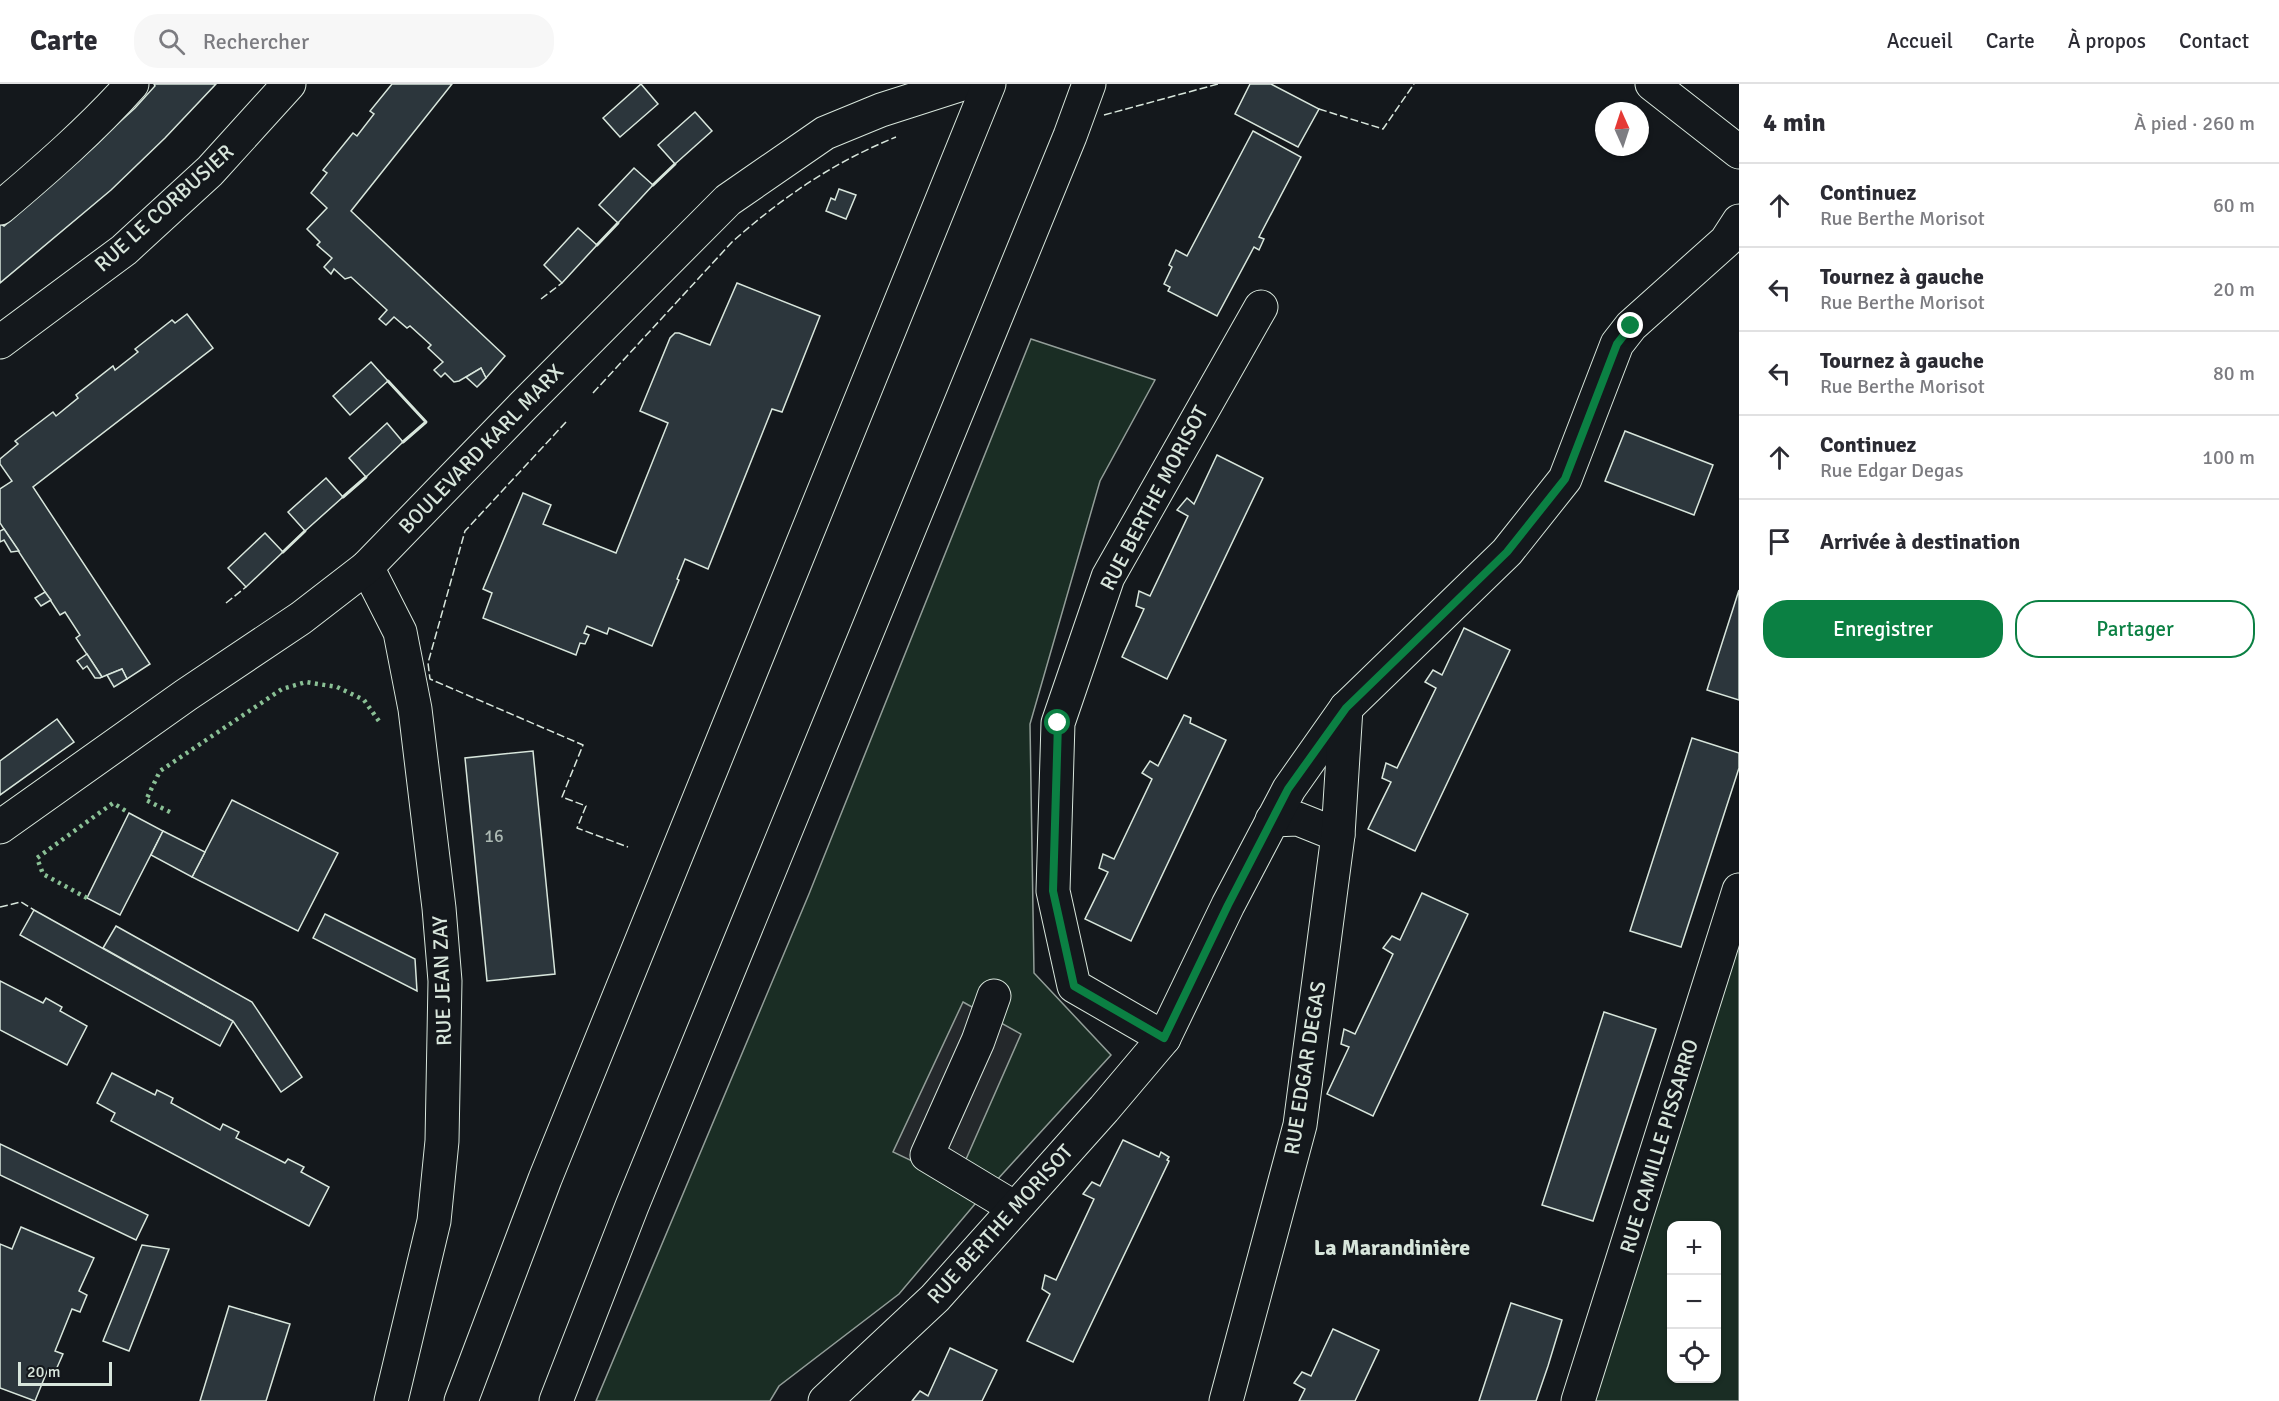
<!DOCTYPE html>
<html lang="fr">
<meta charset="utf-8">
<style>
:root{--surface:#fff;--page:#f7f7f7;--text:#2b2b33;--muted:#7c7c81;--line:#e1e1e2;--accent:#0b8043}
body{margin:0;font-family:Signika,sans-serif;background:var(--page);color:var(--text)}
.controls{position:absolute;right:18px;bottom:18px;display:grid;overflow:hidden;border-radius:12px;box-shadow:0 2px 4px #0004}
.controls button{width:54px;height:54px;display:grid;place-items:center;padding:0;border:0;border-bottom:2px solid var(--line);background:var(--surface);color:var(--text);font:30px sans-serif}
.compass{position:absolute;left:1595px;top:18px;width:54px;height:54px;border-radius:50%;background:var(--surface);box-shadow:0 2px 4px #0004;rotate:357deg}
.scale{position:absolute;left:18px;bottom:15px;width:94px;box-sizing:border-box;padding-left:6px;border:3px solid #d8e6dc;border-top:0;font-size:16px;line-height:21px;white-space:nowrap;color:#d8e6dc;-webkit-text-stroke:4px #14181c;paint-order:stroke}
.stop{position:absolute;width:18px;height:18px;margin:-14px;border:4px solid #0b8043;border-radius:50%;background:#fff}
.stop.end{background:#0b8043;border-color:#fff;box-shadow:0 2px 6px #0008}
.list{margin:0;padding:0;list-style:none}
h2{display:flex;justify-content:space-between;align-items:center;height:78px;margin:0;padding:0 24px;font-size:26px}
h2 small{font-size:20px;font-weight:400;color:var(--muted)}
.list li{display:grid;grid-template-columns:39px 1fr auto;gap:18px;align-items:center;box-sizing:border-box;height:84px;padding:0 24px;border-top:2px solid var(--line)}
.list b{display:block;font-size:22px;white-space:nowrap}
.list p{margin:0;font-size:20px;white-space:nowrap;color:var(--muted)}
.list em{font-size:20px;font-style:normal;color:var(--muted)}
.actions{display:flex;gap:12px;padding:18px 24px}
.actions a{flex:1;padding:14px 0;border:2px solid var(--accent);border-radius:24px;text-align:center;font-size:21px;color:var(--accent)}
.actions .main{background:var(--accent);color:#fff}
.icon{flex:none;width:33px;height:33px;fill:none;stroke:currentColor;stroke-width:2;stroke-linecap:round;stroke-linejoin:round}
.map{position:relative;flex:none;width:1739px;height:1317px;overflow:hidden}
header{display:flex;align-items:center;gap:36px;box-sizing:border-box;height:84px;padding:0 30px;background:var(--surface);border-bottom:2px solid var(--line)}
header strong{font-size:28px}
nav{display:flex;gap:33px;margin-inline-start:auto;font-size:21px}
.search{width:420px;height:54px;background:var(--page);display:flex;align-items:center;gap:15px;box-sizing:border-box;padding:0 21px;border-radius:24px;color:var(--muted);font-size:22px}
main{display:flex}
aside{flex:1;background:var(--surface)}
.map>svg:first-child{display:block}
.green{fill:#1a2d24;stroke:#939e99;stroke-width:1.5;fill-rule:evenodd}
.parking{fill:#24282b;stroke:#939e99;stroke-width:1.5}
.building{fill:#2c363c;stroke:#d8e6dc;stroke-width:1.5}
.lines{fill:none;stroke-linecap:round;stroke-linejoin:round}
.minor-casing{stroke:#d8e6dc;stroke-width:35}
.highway-casing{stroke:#d8e6dc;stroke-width:35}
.minor{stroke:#14181c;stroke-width:33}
.highway{stroke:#14181c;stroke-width:33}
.hedge{stroke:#8ac095;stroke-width:4.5;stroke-dasharray:3 4.5;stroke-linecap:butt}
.fence{stroke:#d8e6dc;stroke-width:1.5;stroke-dasharray:8 3;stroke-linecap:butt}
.wall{stroke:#d8e6dc;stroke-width:3}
.route{stroke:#0b8043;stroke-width:8}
.labels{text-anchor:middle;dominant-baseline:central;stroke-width:4.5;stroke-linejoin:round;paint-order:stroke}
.number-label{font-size:18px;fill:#adbab4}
.street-label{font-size:21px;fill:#d8e6dc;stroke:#14181c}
.neighbourhood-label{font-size:22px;font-weight:bold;fill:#d8e6dc;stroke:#14181c}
</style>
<header>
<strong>Carte</strong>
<div class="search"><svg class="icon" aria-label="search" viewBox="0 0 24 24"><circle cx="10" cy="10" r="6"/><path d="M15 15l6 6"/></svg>Rechercher</div>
<nav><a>Accueil</a><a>Carte</a><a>À propos</a><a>Contact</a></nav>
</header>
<main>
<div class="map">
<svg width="1739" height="1317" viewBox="0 0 1739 1317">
<rect width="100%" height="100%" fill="#14181c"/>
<!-- green -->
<g class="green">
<path d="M 1031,255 L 1155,296 L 1100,397 L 1030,640 L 1034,889 L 1111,971 L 975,1120 L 899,1210 L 779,1302 L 770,1317 L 596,1317 L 809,810 Z"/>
<path d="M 1739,845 L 1739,1317 L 1589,1317 ZM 1672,1142 L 1716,1142 L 1716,1294 L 1672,1294 Z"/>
</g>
<!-- parking -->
<path class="parking" d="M 963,918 L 1021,950 L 956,1098 L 893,1068 Z"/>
<!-- building -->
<g class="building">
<path d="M 154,0 L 216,0 L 165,54 L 111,106 L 0,199 L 0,140 L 4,142 L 82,74 L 103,54 L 111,42 L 113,44 L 135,24 L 155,2 Z"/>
<path d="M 392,0 L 452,0 L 351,127 L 505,272 L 486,294 L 481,284 L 459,297 L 454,298 L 445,289 L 441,293 L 434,286 L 443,278 L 428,264 L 431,261 L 410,242 L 407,244 L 394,233 L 386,241 L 379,235 L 387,226 L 351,193 L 345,195 L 334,185 L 331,190 L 324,183 L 332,174 L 317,161 L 320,158 L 307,145 L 327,124 L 311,109 L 327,89 L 323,86 L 353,49 L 357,52 L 374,30 L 370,27 Z"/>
<path d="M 641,0 L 658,20 L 620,53 L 603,34 Z"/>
<path d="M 1250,0 L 1271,0 L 1319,25 L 1298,63 L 1235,30 Z"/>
<path d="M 695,28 L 712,47 L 675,80 L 658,61 Z"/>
<path d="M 1253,47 L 1301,73 L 1259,153 L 1264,155 L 1259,166 L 1254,163 L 1217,232 L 1168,207 L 1170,203 L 1164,200 L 1172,183 L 1169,181 L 1176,166 L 1187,172 Z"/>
<path d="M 634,84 L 653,101 L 618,139 L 599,121 Z"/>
<path d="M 839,105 L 856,111 L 846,135 L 826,127 L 831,114 L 835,116 Z"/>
<path d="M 578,144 L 597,161 L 562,199 L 544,181 Z"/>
<path d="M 737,199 L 820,232 L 782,328 L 772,325 L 708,485 L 685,475 L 677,495 L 679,496 L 652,562 L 609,544 L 607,550 L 587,542 L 584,549 L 589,551 L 585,560 L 580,559 L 576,571 L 483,534 L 492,509 L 483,505 L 523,409 L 551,421 L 543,440 L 616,469 L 668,339 L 640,327 L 670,254 L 675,249 L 679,249 L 710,261 Z"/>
<path d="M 187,230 L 213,264 L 33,403 L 150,580 L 127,595 L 122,585 L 102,593 L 76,554 L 80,551 L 65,528 L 60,531 L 0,439 L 0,405 L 12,397 L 0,380 L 0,375 L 18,360 L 15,357 L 53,328 L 56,332 L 78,314 L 76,311 L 113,282 L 115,286 L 138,268 L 135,265 L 172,236 L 175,239 Z"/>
<path d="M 371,278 L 388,297 L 350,331 L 333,312 Z"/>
<path d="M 481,284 L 486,294 L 477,303 L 466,293 Z"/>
<path d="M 387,339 L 403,358 L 366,393 L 349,374 Z"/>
<path d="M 1625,347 L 1713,381 L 1694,431 L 1605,397 Z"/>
<path d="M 1217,371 L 1263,394 L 1167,595 L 1122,573 L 1144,525 L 1136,522 L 1139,507 L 1150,512 L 1188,432 L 1177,426 L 1187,414 L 1194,420 Z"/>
<path d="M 326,394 L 343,413 L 305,447 L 288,428 Z"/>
<path d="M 4,445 L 19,467 L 11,468 L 4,456 L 0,458 L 0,447 Z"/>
<path d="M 265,449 L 283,468 L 246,503 L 228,484 Z"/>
<path d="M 1739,506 L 1739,616 L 1707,606 Z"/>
<path d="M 45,508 L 51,516 L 41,522 L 35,514 Z"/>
<path d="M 1464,544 L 1510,566 L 1415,767 L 1368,745 L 1391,698 L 1382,694 L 1386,679 L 1397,684 L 1436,604 L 1425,598 L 1433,586 L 1442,591 Z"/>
<path d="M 87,570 L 102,593 L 100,594 L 95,594 L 87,582 L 83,585 L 77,577 Z"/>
<path d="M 122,585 L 127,595 L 114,603 L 107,591 Z"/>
<path d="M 1184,631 L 1191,634 L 1190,639 L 1226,656 L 1131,857 L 1085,835 L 1108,788 L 1099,784 L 1103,770 L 1114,775 L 1152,695 L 1142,689 L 1150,677 L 1158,682 Z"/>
<path d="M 57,635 L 74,658 L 0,711 L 0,677 Z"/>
<path d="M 1692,654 L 1739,669 L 1739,684 L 1681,863 L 1630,847 Z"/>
<path d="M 533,667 L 555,890 L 487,897 L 465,674 Z"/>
<path d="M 232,716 L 338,769 L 298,847 L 192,793 Z"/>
<path d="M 129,729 L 163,747 L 120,831 L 87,814 Z"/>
<path d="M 163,747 L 205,768 L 192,793 L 151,771 Z"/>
<path d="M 1422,809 L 1468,830 L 1373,1032 L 1327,1010 L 1349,963 L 1341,960 L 1344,945 L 1355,950 L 1393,870 L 1383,864 L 1392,852 L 1400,856 Z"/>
<path d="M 34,826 L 233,937 L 220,962 L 20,851 Z"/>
<path d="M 325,830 L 415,875 L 417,907 L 313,854 Z"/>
<path d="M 116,842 L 252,918 L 302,993 L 281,1008 L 233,937 L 103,864 Z"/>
<path d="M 0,897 L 43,919 L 46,914 L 62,923 L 60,927 L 87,942 L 67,981 L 0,946 Z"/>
<path d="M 1604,928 L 1656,945 L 1593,1137 L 1542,1121 Z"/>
<path d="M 112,989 L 155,1011 L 157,1006 L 173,1014 L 171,1019 L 220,1046 L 223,1040 L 239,1048 L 236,1054 L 285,1079 L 288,1075 L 304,1083 L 301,1088 L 329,1103 L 309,1142 L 111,1037 L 115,1029 L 97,1019 Z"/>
<path d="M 1123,1056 L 1159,1073 L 1161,1068 L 1169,1073 L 1167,1076 L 1169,1077 L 1073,1278 L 1027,1257 L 1050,1210 L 1042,1205 L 1045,1191 L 1056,1196 L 1094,1115 L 1083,1110 L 1092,1098 L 1100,1102 Z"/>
<path d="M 0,1060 L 148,1131 L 136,1156 L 0,1091 Z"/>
<path d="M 21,1143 L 94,1174 L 79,1207 L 87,1211 L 80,1228 L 72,1225 L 55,1267 L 63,1270 L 55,1288 L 48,1285 L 35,1317 L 0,1304 L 0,1160 L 12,1165 Z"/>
<path d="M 142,1161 L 169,1165 L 129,1267 L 103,1257 Z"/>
<path d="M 1511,1219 L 1562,1236 L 1548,1282 L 1536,1317 L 1479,1317 Z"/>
<path d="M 229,1222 L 290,1240 L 266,1317 L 200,1317 Z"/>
<path d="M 1333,1245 L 1379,1266 L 1355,1317 L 1299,1317 L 1305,1305 L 1294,1299 L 1302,1288 L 1311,1292 Z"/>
<path d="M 950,1264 L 997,1286 L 982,1317 L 912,1317 L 920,1307 L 928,1312 Z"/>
</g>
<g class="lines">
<defs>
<g id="minor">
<path d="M 1652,0 L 1739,68"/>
<path d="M 0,124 C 46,85 92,45 132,0"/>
<path d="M 0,258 L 124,166 L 210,87 L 289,0"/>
<path d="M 367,483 L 400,548 L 415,625 L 439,824 L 445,897 L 442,1057 L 434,1137 L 391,1317"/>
<path d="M 1272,736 L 1298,735 L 1338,751"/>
<path d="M 0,743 L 186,611 L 301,534 L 367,483 L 523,322 L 728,116 L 825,49 L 881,26 L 962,0"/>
<path d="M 994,912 L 978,957 L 927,1071 L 1015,1124"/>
<path d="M 1164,954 L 1074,902 L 1053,807 L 1058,639 L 1108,493 L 1261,223"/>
<path d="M 825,1317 L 935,1214 L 1104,1025 L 1164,954 L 1228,821 L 1289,705 L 1346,624 L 1507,468 L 1565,395 L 1617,260 L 1631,242 L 1726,157 L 1739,137"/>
<path d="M 1226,1317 L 1300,1041 L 1338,751 L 1346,624"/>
<path d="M 1578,1317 L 1739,806"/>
</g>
<g id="highway">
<path d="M 461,1317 L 545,1095 L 989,0"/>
<path d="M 556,1317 L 632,1122 L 1070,52 L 1089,0"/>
</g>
</defs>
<!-- minor casing -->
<use href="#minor" class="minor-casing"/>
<!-- highway casing -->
<use href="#highway" class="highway-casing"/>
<!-- minor -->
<use href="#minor" class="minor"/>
<!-- highway -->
<use href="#highway" class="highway"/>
<!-- hedge -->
<g class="hedge">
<path d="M 170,728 L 146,716 L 160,687 L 282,605 L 306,598 L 337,603 L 364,616 L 381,640"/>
<path d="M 87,814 L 43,790 L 37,774 L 113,719 L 129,729"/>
</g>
<!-- fence -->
<g class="fence">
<path d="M 1319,25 L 1383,45 L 1414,0"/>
<path d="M 1104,31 L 1218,0"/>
<path d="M 541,215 L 562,199"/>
<path d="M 593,309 L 732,158 C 783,113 832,79 896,53"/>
<path d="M 566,338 L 465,447 L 428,579 L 430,595 L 583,661 L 562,713 L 586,722 L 577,744 L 628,763"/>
<path d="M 226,519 L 246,503"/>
<path d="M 0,823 L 21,818 L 34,826"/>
</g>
<!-- wall -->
<g class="wall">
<path d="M 653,101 L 675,80"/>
<path d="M 597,161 L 618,139"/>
<path d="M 388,297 L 426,338 L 403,358"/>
<path d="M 343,413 L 366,393"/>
<path d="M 283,468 L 305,447"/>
</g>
</g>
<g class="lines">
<!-- route -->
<path class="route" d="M 1058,639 L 1053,807 L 1074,902 L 1164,954 L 1228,821 L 1288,705 L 1346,624 L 1507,468 L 1565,395 L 1617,260 L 1631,242"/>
</g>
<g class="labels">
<!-- number labels -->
<g class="number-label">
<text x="494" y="752">16</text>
</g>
<!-- street labels -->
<g class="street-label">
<text transform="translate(164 124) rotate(-42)">RUE LE CORBUSIER</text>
<text transform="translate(481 365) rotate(-46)">BOULEVARD KARL MARX</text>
<text transform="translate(1154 414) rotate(-62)">RUE BERTHE MORISOT</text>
<text transform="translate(442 897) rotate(-92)">RUE JEAN ZAY</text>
<text transform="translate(1305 984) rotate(-81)">RUE EDGAR DEGAS</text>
<text transform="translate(1659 1062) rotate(-73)">RUE CAMILLE PISSARRO</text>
<text transform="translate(1000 1140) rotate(-48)">RUE BERTHE MORISOT</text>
</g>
<!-- neighbourhood labels -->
<g class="neighbourhood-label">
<text x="1392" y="1163">La Marandinière</text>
</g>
</g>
</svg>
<div class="controls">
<button>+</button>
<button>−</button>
<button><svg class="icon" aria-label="locate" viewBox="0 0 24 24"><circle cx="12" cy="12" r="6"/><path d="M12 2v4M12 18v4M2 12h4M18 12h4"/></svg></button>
</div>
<svg class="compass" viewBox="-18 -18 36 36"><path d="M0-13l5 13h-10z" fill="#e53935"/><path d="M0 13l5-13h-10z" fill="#7c7c81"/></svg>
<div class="scale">20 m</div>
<div class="stop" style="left:1058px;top:639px"></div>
<div class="stop end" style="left:1631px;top:242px"></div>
</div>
<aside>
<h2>4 min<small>À pied · 260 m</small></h2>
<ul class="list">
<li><svg class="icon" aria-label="ahead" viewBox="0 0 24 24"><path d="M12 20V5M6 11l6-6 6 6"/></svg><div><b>Continuez</b><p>Rue Berthe Morisot</p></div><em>60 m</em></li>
<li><svg class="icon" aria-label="left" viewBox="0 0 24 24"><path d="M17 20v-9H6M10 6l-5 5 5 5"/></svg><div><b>Tournez à gauche</b><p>Rue Berthe Morisot</p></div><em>20 m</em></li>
<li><svg class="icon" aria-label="left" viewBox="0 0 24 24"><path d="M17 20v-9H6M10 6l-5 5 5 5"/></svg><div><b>Tournez à gauche</b><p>Rue Berthe Morisot</p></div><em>80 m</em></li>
<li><svg class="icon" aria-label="ahead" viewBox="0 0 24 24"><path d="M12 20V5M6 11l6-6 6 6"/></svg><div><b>Continuez</b><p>Rue Edgar Degas</p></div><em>100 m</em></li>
<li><svg class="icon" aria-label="arrive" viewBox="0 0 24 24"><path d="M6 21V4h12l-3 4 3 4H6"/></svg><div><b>Arrivée à destination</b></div></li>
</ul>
<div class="actions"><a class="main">Enregistrer</a><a>Partager</a></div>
</aside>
</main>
